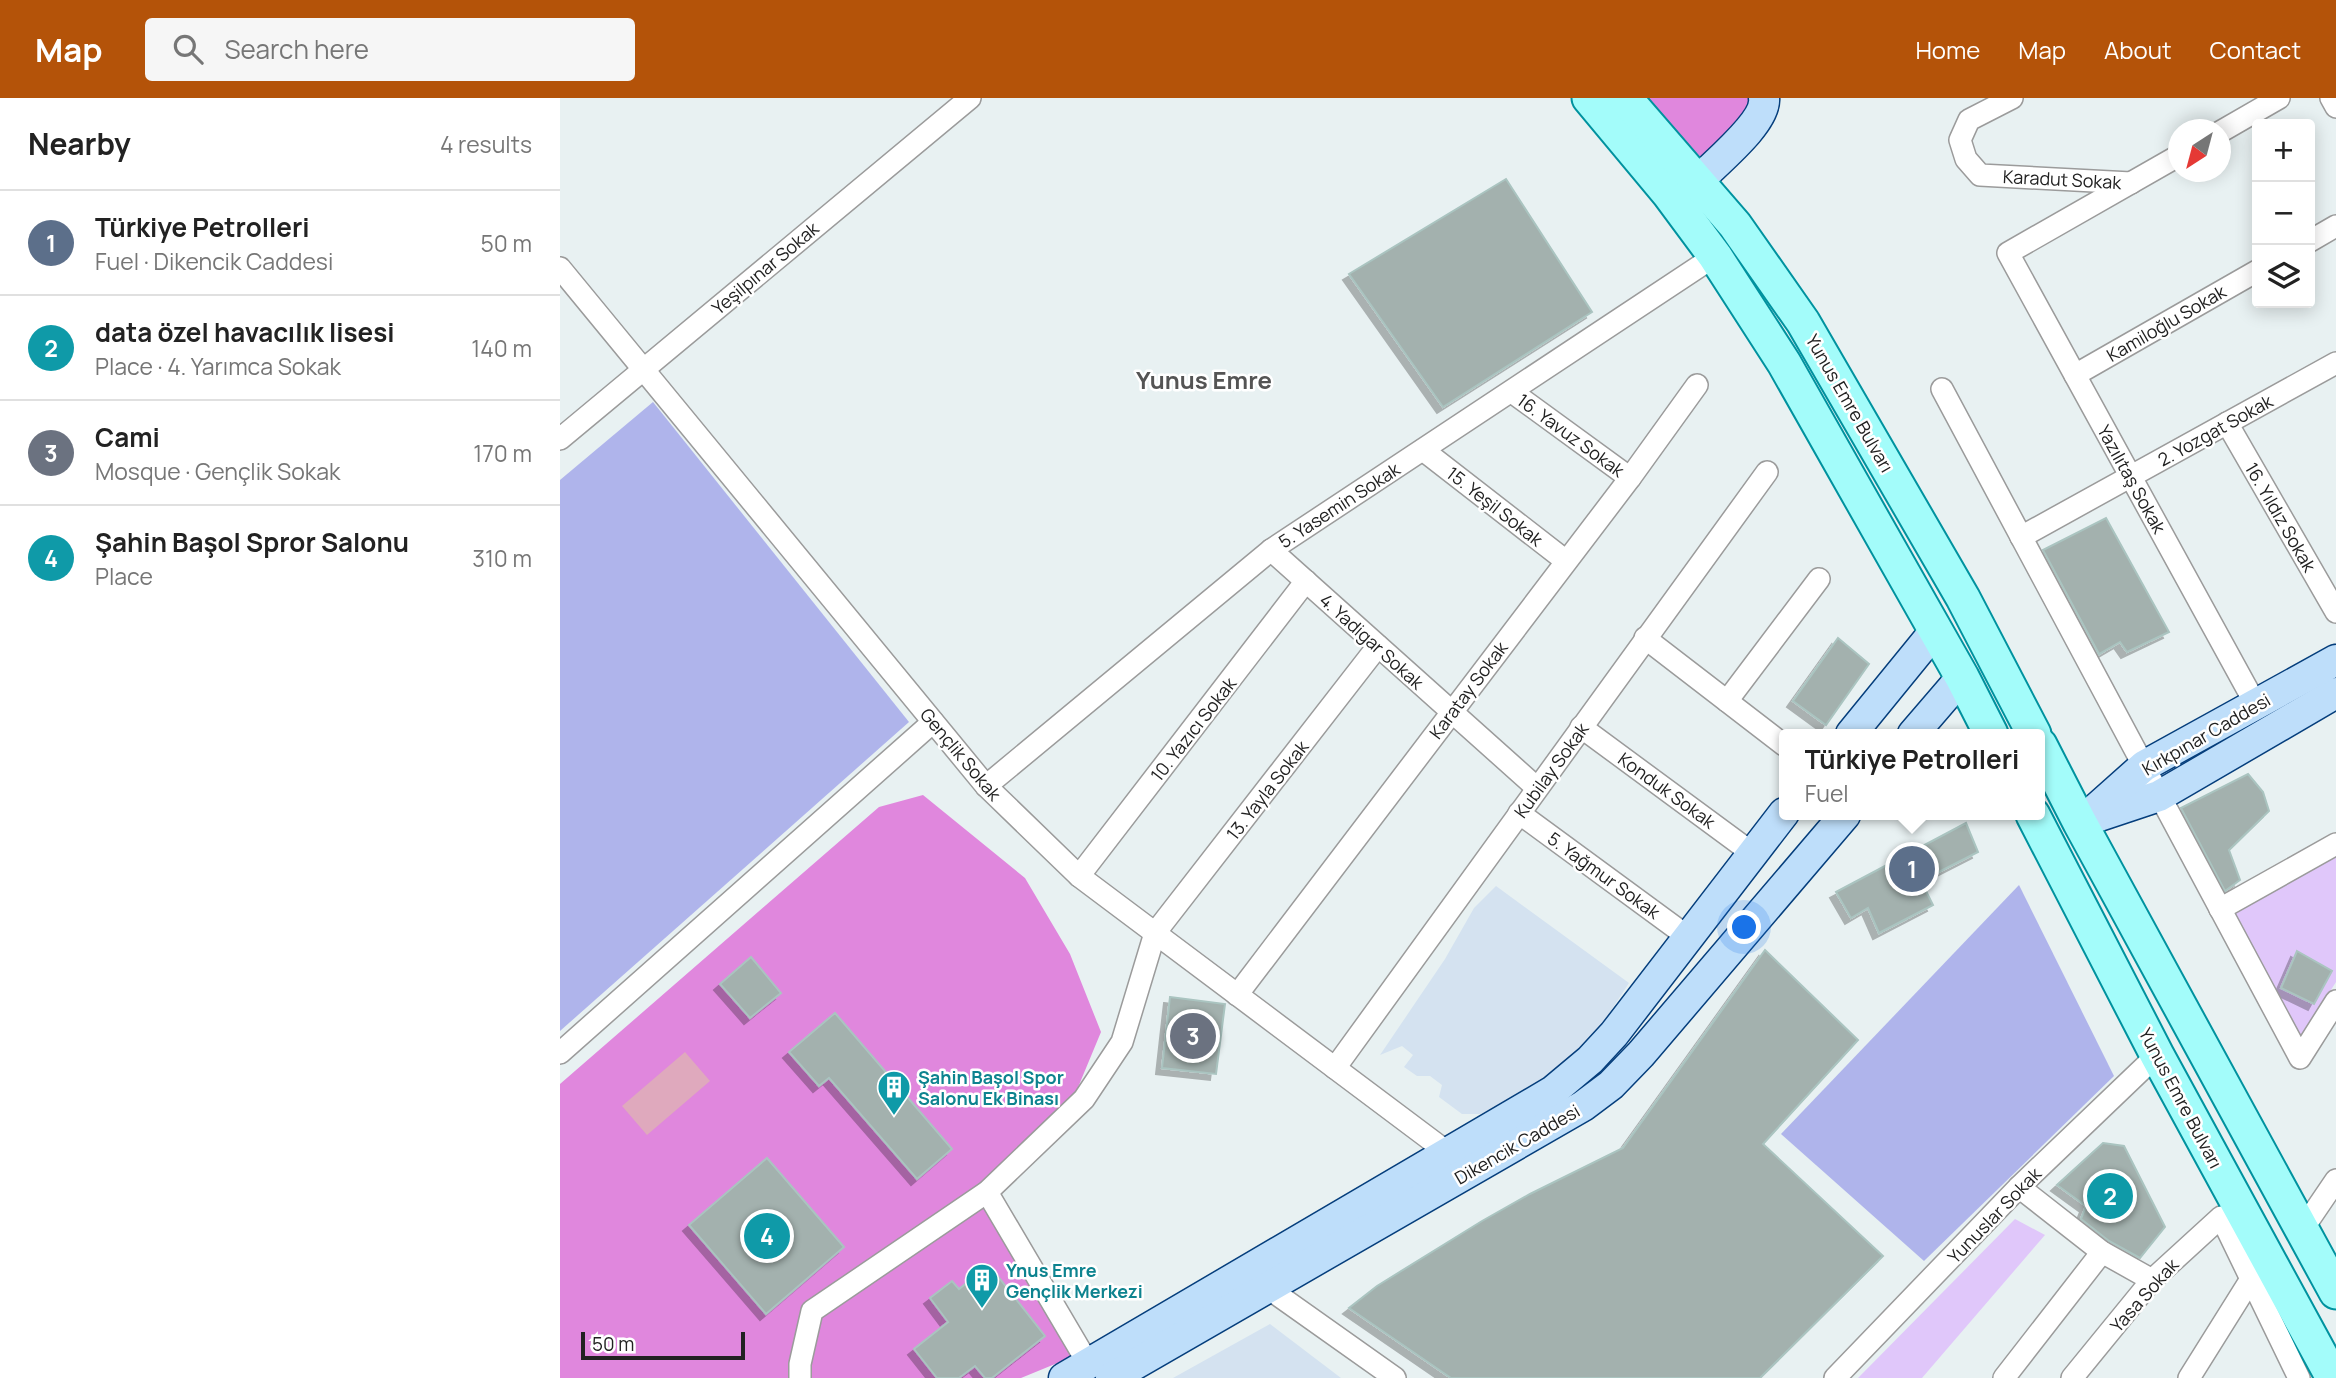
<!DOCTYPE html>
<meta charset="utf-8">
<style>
:root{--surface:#fff;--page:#f6f6f6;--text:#222;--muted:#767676;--line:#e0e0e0;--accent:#b45309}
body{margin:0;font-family:Manrope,sans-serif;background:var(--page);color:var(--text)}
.controls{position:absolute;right:21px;top:21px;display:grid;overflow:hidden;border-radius:7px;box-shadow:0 4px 18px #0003}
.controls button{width:63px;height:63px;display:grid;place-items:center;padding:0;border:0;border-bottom:2px solid var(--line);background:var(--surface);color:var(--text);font:35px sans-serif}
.compass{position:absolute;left:1608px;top:21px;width:63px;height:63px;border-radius:50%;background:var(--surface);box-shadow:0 4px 18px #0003;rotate:216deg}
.scale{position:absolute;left:21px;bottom:18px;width:164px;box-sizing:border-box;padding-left:7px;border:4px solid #212121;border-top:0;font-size:19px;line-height:24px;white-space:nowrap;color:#212121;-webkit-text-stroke:5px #fff;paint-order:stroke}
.you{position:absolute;left:1185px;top:830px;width:24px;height:24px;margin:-18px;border:5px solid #fff;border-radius:50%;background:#1a73e8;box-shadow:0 0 0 10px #1a73e833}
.badge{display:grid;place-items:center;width:46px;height:46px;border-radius:50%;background:var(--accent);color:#fff;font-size:23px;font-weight:700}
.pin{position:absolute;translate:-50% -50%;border:4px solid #fff;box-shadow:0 2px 7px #0006}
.popup{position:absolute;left:1219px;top:631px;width:266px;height:91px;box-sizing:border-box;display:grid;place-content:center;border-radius:7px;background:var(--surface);filter:drop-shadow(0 2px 5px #0005);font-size:23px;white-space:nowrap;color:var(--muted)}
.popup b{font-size:26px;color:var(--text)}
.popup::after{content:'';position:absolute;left:50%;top:100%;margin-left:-14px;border:14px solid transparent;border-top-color:var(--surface)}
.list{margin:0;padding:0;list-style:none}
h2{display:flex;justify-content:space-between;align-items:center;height:91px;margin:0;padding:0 28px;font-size:30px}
h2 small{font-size:23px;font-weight:400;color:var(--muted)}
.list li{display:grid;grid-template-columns:46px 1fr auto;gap:21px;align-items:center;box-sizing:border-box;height:105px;padding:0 28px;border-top:2px solid var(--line)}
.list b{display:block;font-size:26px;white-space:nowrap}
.list p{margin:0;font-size:23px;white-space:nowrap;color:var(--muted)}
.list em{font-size:23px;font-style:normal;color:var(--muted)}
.icon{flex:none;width:38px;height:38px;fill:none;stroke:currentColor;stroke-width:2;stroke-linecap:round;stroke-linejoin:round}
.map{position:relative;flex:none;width:1776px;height:1280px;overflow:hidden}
header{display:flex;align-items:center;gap:42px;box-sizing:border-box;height:98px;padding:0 35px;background:var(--accent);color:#fff}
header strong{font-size:33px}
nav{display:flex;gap:38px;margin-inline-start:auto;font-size:24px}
.search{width:490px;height:63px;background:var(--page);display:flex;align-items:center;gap:18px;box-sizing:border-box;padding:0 24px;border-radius:7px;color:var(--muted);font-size:26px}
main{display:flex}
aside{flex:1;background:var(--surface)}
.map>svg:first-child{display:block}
.farmland{fill:#d4e2f0}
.grass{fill:#afb4eb}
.park{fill:#e0c7fa}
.pitch{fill:#e087dd}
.water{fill:#dfa9bd}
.building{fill:#a3b1ae;stroke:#aac4c0;stroke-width:2;filter:url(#shadow)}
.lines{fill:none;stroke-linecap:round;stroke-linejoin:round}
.street-casing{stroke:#9b9b9b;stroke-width:24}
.secondary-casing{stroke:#053e7c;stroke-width:33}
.primary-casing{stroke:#00929f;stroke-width:37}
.street{stroke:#fff;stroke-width:21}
.secondary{stroke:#bedefa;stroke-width:30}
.primary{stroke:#a3fcfa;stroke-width:33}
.labels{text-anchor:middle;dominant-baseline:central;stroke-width:5;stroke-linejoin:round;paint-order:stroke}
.street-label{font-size:18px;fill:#212121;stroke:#fff}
.culture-label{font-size:18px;font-weight:bold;fill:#0d838f;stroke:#fff;text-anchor:start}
.district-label{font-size:24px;font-weight:bold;fill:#545454;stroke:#fff}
</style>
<header>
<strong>Map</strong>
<div class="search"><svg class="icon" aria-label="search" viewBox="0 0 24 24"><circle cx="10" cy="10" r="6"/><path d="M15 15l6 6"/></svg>Search here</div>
<nav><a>Home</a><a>Map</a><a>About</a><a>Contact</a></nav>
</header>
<main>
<aside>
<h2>Nearby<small>4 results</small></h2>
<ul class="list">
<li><span class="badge" style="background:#5c6f8a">1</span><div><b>Türkiye Petrolleri</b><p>Fuel · Dikencik Caddesi</p></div><em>50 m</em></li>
<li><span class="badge" style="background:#0f9aa8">2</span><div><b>data özel havacılık lisesi</b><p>Place · 4. Yarımca Sokak</p></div><em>140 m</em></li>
<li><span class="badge" style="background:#6b7280">3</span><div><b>Cami</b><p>Mosque · Gençlik Sokak</p></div><em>170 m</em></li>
<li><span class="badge" style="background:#0f9aa8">4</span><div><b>Şahin Başol Spror Salonu</b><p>Place</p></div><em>310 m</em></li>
</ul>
</aside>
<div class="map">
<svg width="1776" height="1280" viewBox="0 0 1776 1280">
<defs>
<filter id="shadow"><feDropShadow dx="-6" dy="6" stdDeviation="0" flood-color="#0004"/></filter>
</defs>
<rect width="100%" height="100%" fill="#e8f1f2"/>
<!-- farmland -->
<g class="farmland">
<path d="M 936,788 L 1069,885 L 1031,943 L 988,984 L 920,1016 L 902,1016 L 879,999 L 882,987 L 870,978 L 857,978 L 844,969 L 853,957 L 842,948 L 820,957 L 885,861 L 914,810 Z"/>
<path d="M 710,1226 L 781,1280 L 613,1280 Z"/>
</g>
<!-- grass -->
<g class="grass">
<path d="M 93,304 L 349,624 L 0,933 L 0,382 Z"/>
<path d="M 1459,787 L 1554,978 L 1364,1163 L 1221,1036 Z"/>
</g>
<!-- park -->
<g class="park">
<path d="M 1776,755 L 1776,884 L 1739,942 L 1671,813 Z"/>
<path d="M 1455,1121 L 1485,1137 L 1362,1280 L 1298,1280 Z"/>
</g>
<!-- pitch -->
<g class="pitch">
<path d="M 1083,0 L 1194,0 L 1196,5 L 1141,68 Z"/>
<path d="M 363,697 L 465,780 L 510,856 L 541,934 L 514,999 L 429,1104 L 517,1257 L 461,1280 L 0,1280 L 0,986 L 319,709 Z"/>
</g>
<!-- water -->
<path class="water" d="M 125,954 L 150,983 L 87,1037 L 62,1008 Z"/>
<!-- building -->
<g class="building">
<path d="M 946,81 L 1032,214 L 883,309 L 789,176 Z"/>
<path d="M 1546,420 L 1609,534 L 1567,554 L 1560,544 L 1539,556 L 1483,452 Z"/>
<path d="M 1278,540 L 1309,566 L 1266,627 L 1233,603 Z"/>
<path d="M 1688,676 L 1703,694 L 1709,713 L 1669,752 L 1680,782 L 1665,793 L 1621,710 Z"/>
<path d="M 1406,725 L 1418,754 L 1361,783 L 1373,807 L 1319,835 L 1308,810 L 1291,820 L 1276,794 Z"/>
<path d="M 1205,852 L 1298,942 L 1203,1046 L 1323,1158 L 1200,1280 L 891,1280 L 789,1210 L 817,1188 L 922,1123 L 970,1096 L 1063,1050 Z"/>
<path d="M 1737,853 L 1772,873 L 1754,906 L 1721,890 Z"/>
<path d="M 191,859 L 221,895 L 190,920 L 160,886 Z"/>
<path d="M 610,899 L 665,906 L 656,976 L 602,970 Z"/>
<path d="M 275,915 L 392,1051 L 357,1081 L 269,980 L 259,988 L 229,954 Z"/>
<path d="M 1543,1045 L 1564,1048 L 1605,1129 L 1580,1160 L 1549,1143 L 1521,1121 L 1526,1108 L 1497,1087 Z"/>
<path d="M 207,1060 L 284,1149 L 206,1216 L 129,1127 Z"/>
<path d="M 429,1167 L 485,1238 L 432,1280 L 425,1280 L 415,1268 L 399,1280 L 377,1280 L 354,1251 L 388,1224 L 370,1200 L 392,1183 L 399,1191 Z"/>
</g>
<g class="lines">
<defs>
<g id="street">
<path d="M 1452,0 L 1409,22 L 1400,42 L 1406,61 L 1420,77 L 1571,85"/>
<path d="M 1771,0 L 1776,9"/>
<path d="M 1660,34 L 1719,0"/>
<path d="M 1618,58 L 1448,155 L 1696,607"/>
<path d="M 1750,143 L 1776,128"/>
<path d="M 0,170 L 426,688 L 519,778 L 887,1054"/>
<path d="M 1515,277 L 1697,173"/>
<path d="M 1382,291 L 1740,960 L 1776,903"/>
<path d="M 952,294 L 1070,380"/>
<path d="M 1667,325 L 1776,514"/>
<path d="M 0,341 L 410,0"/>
<path d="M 863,352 L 1006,463"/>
<path d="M 1461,439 L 1776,265"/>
<path d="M 711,452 L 977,690"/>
<path d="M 1085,540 L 1224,647"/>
<path d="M 1167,603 L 1259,481"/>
<path d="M 1021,629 L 1192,755"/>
<path d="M 426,688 L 711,452 L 1155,158"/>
<path d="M 959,715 L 1128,839"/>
<path d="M 519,778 L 746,483"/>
<path d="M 1660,811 L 1776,746"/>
<path d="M 677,897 L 1070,380 L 1137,287"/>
<path d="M 0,955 L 373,624"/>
<path d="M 775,970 L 1207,374"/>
<path d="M 1459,1089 L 1542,1154 L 1592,1182"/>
<path d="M 427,1094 L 529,1267"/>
<path d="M 1742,1132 L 1776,1082"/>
<path d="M 708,1190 L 835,1280"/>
<path d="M 240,1280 L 240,1266 L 252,1213 L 427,1094 L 524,1001 L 562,944 L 595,835 L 818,548"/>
<path d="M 1275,1280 L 1459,1089 L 1597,957"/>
<path d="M 1444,1280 L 1542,1154"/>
<path d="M 1512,1280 L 1592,1182 L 1661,1119 L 1739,1280"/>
<path d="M 1629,1280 L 1691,1181"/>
</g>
<g id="secondary">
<path d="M 1138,83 C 1155,65 1207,24 1204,0"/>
<path d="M 1291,636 L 1375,533"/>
<path d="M 1353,636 L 1402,579"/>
<path d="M 1533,720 L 1599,698 L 1776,595"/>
<path d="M 1520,725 L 1584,668 L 1776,562"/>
<path d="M 504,1280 L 993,993 L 1030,962 L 1054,936 L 1224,715"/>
<path d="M 551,1280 L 1023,1008 L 1051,987 L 1081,956 L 1285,717"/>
</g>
<g id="primary">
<path d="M 1029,0 L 1109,96 L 1155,158 L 1224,265 L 1402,579 L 1431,636"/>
<path d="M 1065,0 L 1175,127 L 1243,224 L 1403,500 L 1474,636"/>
<path d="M 1480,647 L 1520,725 L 1776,1194"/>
<path d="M 1473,717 L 1597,957 L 1773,1280"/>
</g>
</defs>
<!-- street casing -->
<use href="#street" class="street-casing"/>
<!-- secondary casing -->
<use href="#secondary" class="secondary-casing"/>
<!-- primary casing -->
<use href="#primary" class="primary-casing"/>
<!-- street -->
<use href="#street" class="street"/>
<!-- secondary -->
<use href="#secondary" class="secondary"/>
<!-- primary -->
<use href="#primary" class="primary"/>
</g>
<!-- icons -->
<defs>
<symbol id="building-pin" viewBox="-11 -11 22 30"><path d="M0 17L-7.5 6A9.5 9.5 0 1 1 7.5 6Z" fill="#0f9aa8" stroke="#fff"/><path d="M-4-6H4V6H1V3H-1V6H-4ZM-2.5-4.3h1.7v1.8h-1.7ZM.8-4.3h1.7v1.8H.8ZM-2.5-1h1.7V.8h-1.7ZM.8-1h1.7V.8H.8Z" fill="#fff"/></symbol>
</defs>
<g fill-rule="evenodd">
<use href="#building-pin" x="315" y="970" width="38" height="52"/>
<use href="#building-pin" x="403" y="1163" width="38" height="52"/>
</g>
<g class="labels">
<!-- street labels -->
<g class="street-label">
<text transform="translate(1502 81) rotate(3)">Karadut Sokak</text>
<text transform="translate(205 170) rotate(-40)">Yeşilpınar Sokak</text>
<text transform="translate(1606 225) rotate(-30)">Kamiloğlu Sokak</text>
<text transform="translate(1290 305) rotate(60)">Yunus Emre Bulvarı</text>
<text transform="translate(1655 332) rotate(-29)">2. Yozgat Sokak</text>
<text transform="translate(1011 337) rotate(36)">16. Yavuz Sokak</text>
<text transform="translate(1572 381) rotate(61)">Yazılıtaş Sokak</text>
<text transform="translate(779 407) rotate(-33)">5. Yasemin Sokak</text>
<text transform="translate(935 408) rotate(38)">15. Yeşil Sokak</text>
<text transform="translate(1721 419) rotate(60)">16. Yıldız Sokak</text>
<text transform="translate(812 543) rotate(42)">4. Yadigar Sokak</text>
<text transform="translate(908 592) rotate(-53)">Karatay Sokak</text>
<text transform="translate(633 631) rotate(-52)">10. Yazıcı Sokak</text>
<text transform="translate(1646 636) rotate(-30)">Kırkpınar Caddesi</text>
<text transform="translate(401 656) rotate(50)">Gençlik Sokak</text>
<text transform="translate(991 672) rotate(-54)">Kubilay Sokak</text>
<text transform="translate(707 692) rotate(-52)">13. Yayla Sokak</text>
<text transform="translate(1107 692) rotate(36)">Konduk Sokak</text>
<text transform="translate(1044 777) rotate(36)">5. Yağmur Sokak</text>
<text transform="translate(1621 1000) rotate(62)">Yunus Emre Bulvarı</text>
<text transform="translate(957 1046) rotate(-30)">Dikencik Caddesi</text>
<text transform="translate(1434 1117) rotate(-46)">Yunuslar Sokak</text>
<text transform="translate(1584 1197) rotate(-48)">Yasa Sokak</text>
</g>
<!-- culture labels -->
<g class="culture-label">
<text x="358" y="979">Şahin Başol Spor<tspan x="358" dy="21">Salonu Ek Binası</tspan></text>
<text x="446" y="1172">Ynus Emre<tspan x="446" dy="21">Gençlik Merkezi</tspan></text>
</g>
<!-- district labels -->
<g class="district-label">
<text x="644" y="281">Yunus Emre</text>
</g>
</g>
</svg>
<div class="controls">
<button>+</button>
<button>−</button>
<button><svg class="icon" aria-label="layers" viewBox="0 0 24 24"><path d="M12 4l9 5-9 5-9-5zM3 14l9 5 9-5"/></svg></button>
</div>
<svg class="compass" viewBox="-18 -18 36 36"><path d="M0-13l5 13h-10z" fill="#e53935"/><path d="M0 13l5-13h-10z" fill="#767676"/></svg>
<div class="scale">50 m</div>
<div class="you"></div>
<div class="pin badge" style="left:1352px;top:771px;background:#5c6f8a">1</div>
<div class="popup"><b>Türkiye Petrolleri</b>Fuel</div>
<div class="pin badge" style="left:1550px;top:1098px;background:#0f9aa8">2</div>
<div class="pin badge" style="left:633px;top:938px;background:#6b7280">3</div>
<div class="pin badge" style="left:207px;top:1138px;background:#0f9aa8">4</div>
</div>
</main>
